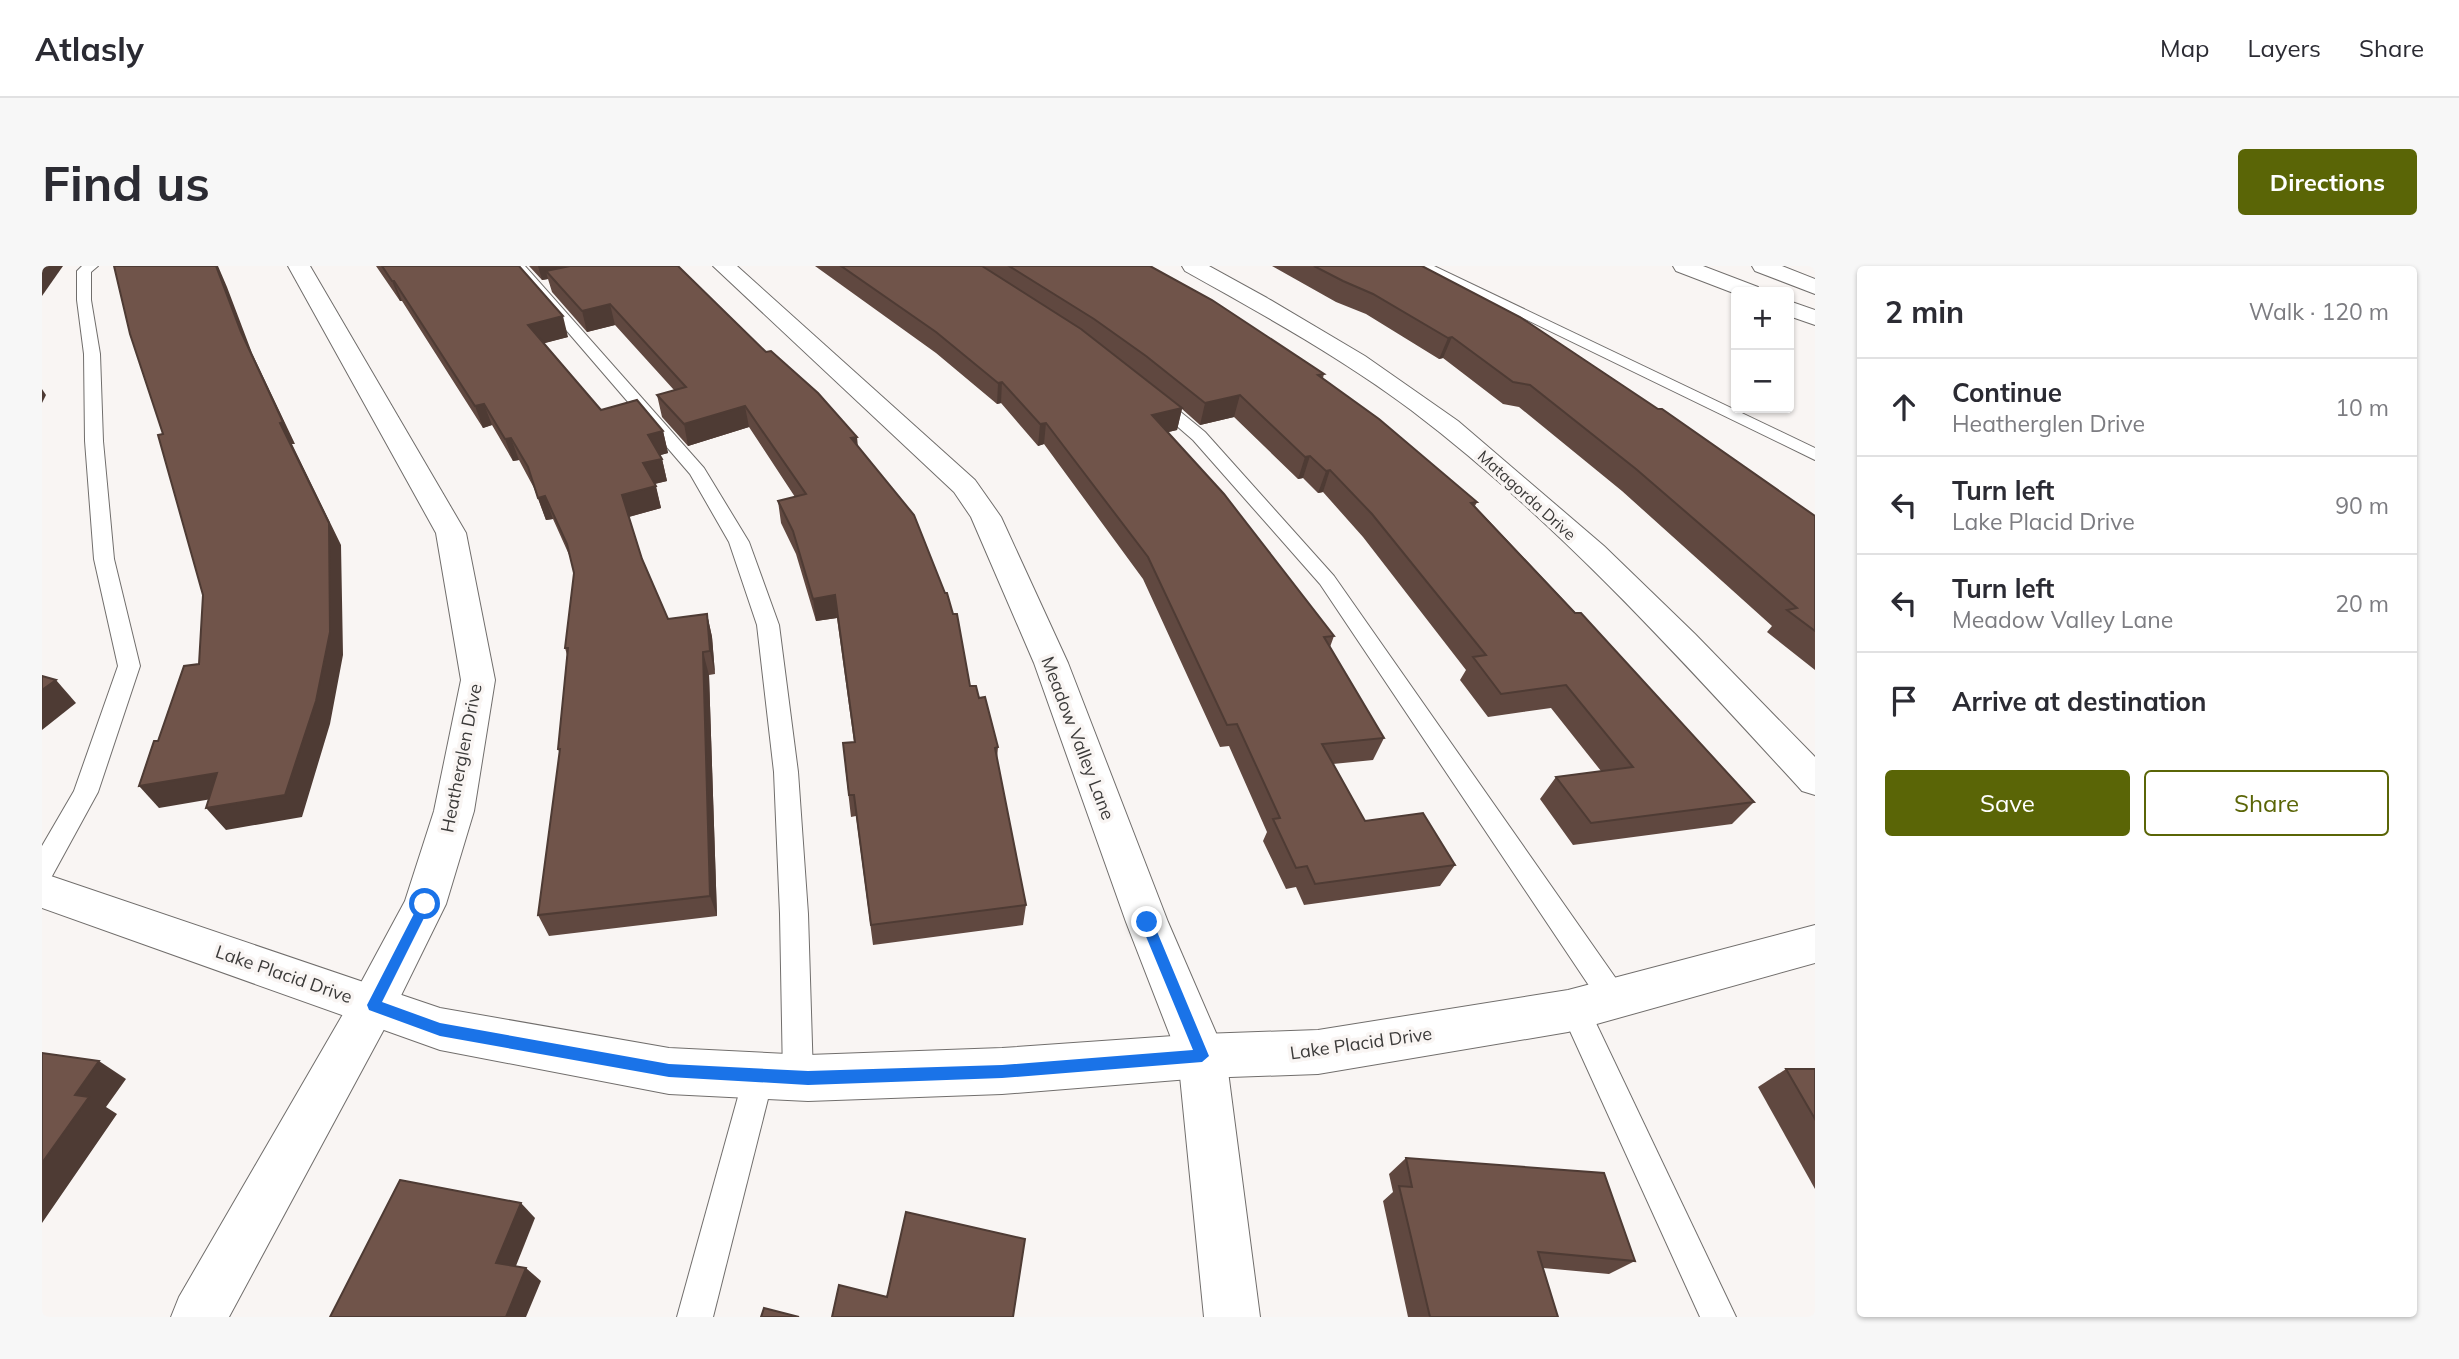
<!DOCTYPE html>
<meta charset="utf-8">
<style>
:root{--surface:#fff;--page:#f7f7f7;--text:#2b2b33;--muted:#7c7c81;--line:#e1e1e2;--accent:#5a6506}
body{margin:0;font-family:Mulish,sans-serif;background:var(--page);color:var(--text)}
.controls{position:absolute;right:21px;top:21px;display:grid;overflow:hidden;border-radius:7px;box-shadow:0 2px 5px #0004}
.controls button{width:63px;height:63px;display:grid;place-items:center;padding:0;border:0;border-bottom:2px solid var(--line);background:var(--surface);color:var(--text);font:35px sans-serif}
.stop{position:absolute;width:21px;height:21px;margin:-16px;border:5px solid #1a73e8;border-radius:50%;background:#fff}
.stop.end{background:#1a73e8;border-color:#fff;box-shadow:0 2px 7px #0008}
.list{margin:0;padding:0;list-style:none}
h2{display:flex;justify-content:space-between;align-items:center;height:91px;margin:0;padding:0 28px;font-size:30px}
h2 small{font-size:23px;font-weight:400;color:var(--muted)}
.list li{display:grid;grid-template-columns:46px 1fr auto;gap:21px;align-items:center;box-sizing:border-box;height:98px;padding:0 28px;border-top:2px solid var(--line)}
.list b{display:block;font-size:26px;white-space:nowrap}
.list p{margin:0;font-size:23px;white-space:nowrap;color:var(--muted)}
.list em{font-size:23px;font-style:normal;color:var(--muted)}
.actions{display:flex;gap:14px;padding:21px 28px}
.actions a{flex:1;padding:16px 0;border:2px solid var(--accent);border-radius:7px;text-align:center;font-size:24px;color:var(--accent)}
.actions .main{background:var(--accent);color:#fff}
.icon{flex:none;width:38px;height:38px;fill:none;stroke:currentColor;stroke-width:2;stroke-linecap:round;stroke-linejoin:round}
.map{position:relative;flex:none;width:1773px;height:1051px;overflow:hidden;border-radius:7px}
header{display:flex;align-items:center;gap:42px;box-sizing:border-box;height:98px;padding:0 35px;background:var(--surface);border-bottom:2px solid var(--line)}
header strong{font-size:33px}
nav{display:flex;gap:38px;margin-inline-start:auto;font-size:24px}
.intro{display:flex;align-items:center;justify-content:space-between;box-sizing:border-box;height:168px;padding:0 42px}
h1{margin:0;font-size:49px}
.button{padding:18px 32px;border-radius:7px;background:var(--accent);color:#fff;font-size:24px;font-weight:700}
main{display:flex;gap:42px;padding:0 42px}
aside{flex:1;background:var(--surface);border-radius:7px;box-shadow:0 2px 5px #0004}
.map>svg:first-child{display:block}
.lines{fill:none;stroke-linecap:round;stroke-linejoin:round}
.lane-casing{stroke:#716e6c;stroke-width:2}
.street-casing{stroke:#716e6c;stroke-width:2}
.secondary-casing{stroke:#716e6c;stroke-width:2}
.lane{fill:#fff;fill-rule:evenodd}
.street{fill:#fff;fill-rule:evenodd}
.secondary{fill:#fff;fill-rule:evenodd}
.wall{fill:#604840}
.shaded-wall{fill:#4e3b34}
.building{fill:#70544a;stroke:#4e3b34;stroke-width:2}
.route{fill:#1a73e8}
.labels{text-anchor:middle;dominant-baseline:central;stroke-width:7;stroke-linejoin:round;paint-order:stroke}
.far-street-label{font-size:16px;fill:#3b3a39;stroke:#f9f5f3}
.street-label{font-size:18px;fill:#3b3a39;stroke:#f9f5f3}
</style>
<header>
<strong>Atlasly</strong>
<nav><a>Map</a><a>Layers</a><a>Share</a></nav>
</header>
<div class="intro"><h1>Find us</h1><a class="button">Directions</a></div>
<main>
<div class="map">
<svg width="1773" height="1051" viewBox="0 0 1773 1051">
<rect width="100%" height="100%" fill="#f9f5f3"/>
<g class="lines">
<defs>
<g id="lane">
<path d="M 40,0 L 56,0 L 49,6 L 49,34 L 58,88 L 61,175 L 72,293 L 98,400 L 56,526 L 9,612 L 0,615 L 0,580 L 32,525 L 76,400 L 52,293 L 43,175 L 42,88 L 35,34 L 35,5 Z"/>
<path d="M 469,0 L 483,0 L 662,202 L 707,276 L 737,359 L 756,506 L 766,648 L 771,811 L 767,821 L 756,825 L 745,821 L 741,811 L 738,648 L 732,506 L 715,359 L 687,276 L 648,208 Z"/>
<path d="M 1374,0 L 1392,0 L 1773,182 L 1773,194 Z"/>
<path d="M 1112,127 L 1118,129 L 1163,166 L 1292,310 L 1582,724 L 1586,733 L 1582,742 L 1572,746 L 1562,742 L 1278,318 L 1151,174 L 1106,135 L 1104,132 Z"/>
<path d="M 1533,730 L 1543,734 L 1694,1051 L 1658,1051 L 1518,743 L 1523,734 Z"/>
<path d="M 717,795 L 728,799 L 732,809 L 671,1051 L 635,1051 L 702,809 L 706,799 Z"/>
</g>
<g id="street">
<path d="M 246,0 L 268,0 L 424,267 L 453,414 L 432,545 L 404,638 L 347,754 L 187,1051 L 129,1051 L 137,1031 L 315,724 L 363,635 L 392,545 L 419,414 L 394,267 Z"/>
<path d="M 671,0 L 695,0 L 933,214 L 959,251 L 1026,397 L 1126,656 L 1184,790 L 1218,1051 L 1162,1051 L 1136,790 L 1084,656 L 992,397 L 929,251 L 912,226 Z"/>
<path d="M 1140,0 L 1167,0 L 1225,32 L 1323,90 L 1416,155 L 1562,280 L 1653,368 L 1773,491 L 1773,529 L 1760,525 C 1637,391 1514,254 1369,144 C 1298,91 1220,48 1143,5 Z"/>
</g>
<g id="secondary">
<path d="M 1631,0 L 1661,0 L 1716,21 L 1719,26 L 1694,28 L 1634,5 Z"/>
<path d="M 1710,0 L 1740,0 L 1773,13 L 1773,28 L 1713,5 Z"/>
<path d="M 1747,35 L 1773,44 L 1773,59 L 1747,50 Z"/>
<path d="M 0,607 L 398,742 L 627,782 L 766,789 L 960,782 L 1160,768 L 1276,764 L 1526,724 L 1773,659 L 1773,697 L 1526,766 L 1276,808 L 1160,812 L 960,828 L 766,835 L 627,828 L 398,784 L 0,642 Z"/>
</g>
</defs>
<!-- lane casing -->
<use href="#lane" class="lane-casing"/>
<!-- street casing -->
<use href="#street" class="street-casing"/>
<!-- secondary casing -->
<use href="#secondary" class="secondary-casing"/>
<!-- lane -->
<use href="#lane" class="lane"/>
<!-- street -->
<use href="#street" class="street"/>
<!-- secondary -->
<use href="#secondary" class="secondary"/>
</g>
<!-- wall -->
<g class="wall">
<path d="M 334,0 L 477,0 L 526,71 L 502,77 L 559,144 L 621,165 L 626,187 L 618,189 L 620,193 L 625,215 L 613,218 L 619,242 L 587,251 L 600,293 L 626,353 L 665,348 L 670,371 L 673,408 L 667,409 L 675,650 L 507,670 L 496,649 L 518,488 L 516,483 L 525,389 L 523,382 L 532,307 L 528,291 L 511,253 L 504,254 L 492,222 L 477,194 L 471,195 L 450,159 L 441,162 L 360,35 L 358,35 Z"/>
<path d="M 487,0 L 636,0 L 816,181 L 928,420 L 937,432 L 956,481 L 955,493 L 984,639 L 981,659 L 831,679 L 814,550 L 809,551 L 803,499 L 812,476 L 795,352 L 774,355 L 754,288 L 739,257 L 736,235 L 753,231 L 707,161 L 646,180 L 620,151 L 615,129 L 632,124 L 573,59 L 545,66 L 510,26 L 506,13 L 500,14 Z"/>
<path d="M 773,0 L 1108,0 L 1282,108 L 1281,112 L 1435,236 L 1433,240 L 1712,536 L 1690,558 L 1531,579 L 1498,533 L 1514,511 L 1559,505 L 1509,442 L 1446,451 L 1418,414 L 1424,404 L 1321,271 L 1281,226 L 1276,227 L 1261,212 L 1256,213 L 1192,151 L 1158,159 L 1140,143 L 1135,164 L 1126,166 L 1292,370 L 1288,381 L 1342,472 L 1331,494 L 1291,498 L 1323,555 L 1413,599 L 1398,620 L 1262,639 L 1254,621 L 1244,623 L 1221,575 L 1225,566 L 1187,480 L 1178,481 L 1101,313 L 1002,178 L 996,180 L 959,137 L 955,138 L 894,87 Z"/>
<path d="M 1230,0 L 1380,0 L 1773,250 L 1773,404 L 1725,366 L 1730,360 L 1580,225 L 1477,141 L 1461,138 L 1401,92 L 1397,93 L 1324,48 L 1294,36 Z"/>
<path d="M 1744,803 L 1773,803 L 1773,923 L 1716,821 Z"/>
<path d="M 1364,892 L 1593,995 L 1567,1008 L 1501,1002 L 1516,1051 L 1366,1051 L 1341,935 L 1351,926 L 1347,908 Z"/>
</g>
<!-- shaded-wall -->
<g class="shaded-wall">
<path d="M 0,0 L 21,0 L 0,30 Z"/>
<path d="M 174,0 L 176,0 L 185,21 L 210,87 L 253,178 L 250,178 L 299,279 L 301,389 L 288,458 L 260,551 L 184,564 L 164,542 L 243,529 L 238,157 L 199,66 Z"/>
<path d="M 496,0 L 560,0 L 504,5 L 506,13 L 500,14 Z"/>
<path d="M 350,15 L 352,15 L 360,35 L 358,35 Z"/>
<path d="M 568,38 L 573,59 L 545,66 L 540,45 Z"/>
<path d="M 521,50 L 526,71 L 492,80 L 486,59 Z"/>
<path d="M 1410,71 L 1401,92 L 1397,93 L 1406,72 Z"/>
<path d="M 960,116 L 959,137 L 955,138 L 956,117 Z"/>
<path d="M 0,123 L 4,129 L 0,137 Z"/>
<path d="M 1198,129 L 1192,151 L 1158,159 L 1163,137 Z"/>
<path d="M 442,138 L 450,159 L 441,162 L 433,140 Z"/>
<path d="M 703,140 L 707,161 L 646,180 L 642,158 Z"/>
<path d="M 1140,142 L 1135,164 L 1106,171 L 1110,149 Z"/>
<path d="M 1004,157 L 1002,178 L 996,180 L 998,158 Z"/>
<path d="M 621,165 L 626,187 L 612,191 L 606,169 Z"/>
<path d="M 815,171 L 817,192 L 809,172 Z"/>
<path d="M 469,172 L 477,194 L 471,195 L 463,173 Z"/>
<path d="M 1268,190 L 1261,212 L 1256,213 L 1263,191 Z"/>
<path d="M 620,193 L 625,215 L 607,219 L 601,197 Z"/>
<path d="M 1288,204 L 1281,226 L 1276,227 L 1284,205 Z"/>
<path d="M 614,220 L 619,242 L 586,251 L 580,229 Z"/>
<path d="M 503,230 L 511,253 L 504,254 L 496,232 Z"/>
<path d="M 793,329 L 795,352 L 774,355 L 771,333 Z"/>
<path d="M 665,348 L 670,371 L 673,408 L 668,385 Z"/>
<path d="M 661,386 L 667,409 L 675,650 L 668,630 Z"/>
<path d="M 14,414 L 34,437 L 0,464 L 0,424 Z"/>
<path d="M 175,507 L 193,529 L 117,542 L 97,520 Z"/>
<path d="M 57,795 L 84,813 L 64,841 L 75,848 L 0,957 L 0,897 L 33,829 Z"/>
<path d="M 479,937 L 493,952 L 470,1010 L 454,997 Z"/>
<path d="M 484,1002 L 499,1015 L 484,1051 L 464,1051 Z"/>
</g>
<!-- building -->
<g class="building">
<path d="M 72,0 L 174,0 L 199,66 L 241,156 L 238,157 L 287,257 L 288,366 L 274,435 L 243,529 L 164,542 L 175,507 L 97,520 L 112,475 L 116,475 L 142,400 L 157,398 L 161,329 L 116,169 L 121,168 L 88,68 Z"/>
<path d="M 340,0 L 477,0 L 521,50 L 486,59 L 559,144 L 595,134 L 621,165 L 606,169 L 620,193 L 601,197 L 614,220 L 580,229 L 600,293 L 626,353 L 665,348 L 668,385 L 661,386 L 668,630 L 496,649 L 518,483 L 516,483 L 526,382 L 523,382 L 532,307 L 525,278 L 503,230 L 496,232 L 486,201 L 469,172 L 463,173 L 442,138 L 433,140 L 352,15 L 350,15 Z"/>
<path d="M 528,0 L 636,0 L 724,86 L 729,85 L 776,127 L 815,171 L 809,172 L 872,249 L 903,327 L 905,327 L 911,348 L 915,348 L 928,420 L 934,420 L 937,432 L 943,431 L 956,481 L 953,482 L 984,639 L 829,659 L 812,529 L 807,529 L 801,477 L 813,476 L 793,329 L 771,333 L 751,265 L 736,235 L 764,228 L 703,140 L 642,158 L 615,129 L 644,121 L 568,38 L 540,45 L 504,5 Z"/>
<path d="M 799,0 L 940,0 L 1039,63 L 1140,142 L 1110,149 L 1182,228 L 1292,370 L 1282,371 L 1342,472 L 1280,478 L 1323,555 L 1381,547 L 1413,599 L 1273,618 L 1265,600 L 1254,602 L 1231,553 L 1238,552 L 1195,458 L 1185,459 L 1106,291 L 1004,157 L 998,158 L 960,116 L 956,117 L 894,66 Z"/>
<path d="M 967,0 L 1108,0 L 1170,34 L 1282,108 L 1276,109 L 1337,153 L 1435,236 L 1429,237 L 1533,347 L 1539,347 L 1712,536 L 1549,557 L 1514,511 L 1591,501 L 1524,419 L 1459,428 L 1431,391 L 1444,389 L 1330,248 L 1288,204 L 1284,205 L 1268,190 L 1263,191 L 1198,129 L 1163,137 L 1104,90 L 1052,53 Z"/>
<path d="M 1272,0 L 1380,0 L 1478,51 L 1616,143 L 1620,143 L 1773,250 L 1773,365 L 1745,344 L 1755,342 L 1594,203 L 1488,119 L 1471,116 L 1410,71 L 1406,72 L 1331,28 L 1301,15 Z"/>
<path d="M 0,410 L 14,414 L 0,424 Z"/>
<path d="M 0,787 L 57,795 L 33,829 L 47,831 L 0,897 Z"/>
<path d="M 1744,803 L 1773,803 L 1773,853 Z"/>
<path d="M 1364,892 L 1562,907 L 1593,995 L 1496,986 L 1516,1051 L 1388,1051 L 1357,920 L 1370,921 Z"/>
<path d="M 358,914 L 479,937 L 454,997 L 484,1002 L 464,1051 L 465,1051 L 288,1051 Z"/>
<path d="M 864,946 L 983,973 L 971,1051 L 790,1051 L 797,1019 L 845,1031 Z"/>
<path d="M 722,1042 L 757,1051 L 719,1051 Z"/>
</g>
<!-- route -->
<path class="route" d="M 383,633 L 389,638 L 340,736 L 398,757 L 627,798 L 766,805 L 960,799 L 1151,784 L 1098,656 L 1105,650 L 1111,656 L 1167,790 L 1160,796 L 960,812 L 766,819 L 627,811 L 398,770 L 327,744 L 325,739 L 379,634 Z"/>
<g class="labels">
<!-- far-street labels -->
<g class="far-street-label">
<text transform="translate(1485 229) rotate(42)">Matagorda Drive</text>
</g>
<!-- street labels -->
<g class="street-label">
<text transform="translate(1036 472) rotate(69)">Meadow Valley Lane</text>
<text transform="translate(419 492) rotate(-79)">Heatherglen Drive</text>
<text transform="translate(242 708) rotate(19)">Lake Placid Drive</text>
<text transform="translate(1319 777) rotate(-8)">Lake Placid Drive</text>
</g>
</g>
</svg>
<div class="controls">
<button>+</button>
<button>−</button>
</div>
<div class="stop" style="left:383px;top:638px"></div>
<div class="stop end" style="left:1105px;top:656px"></div>
</div>
<aside>
<h2>2 min<small>Walk · 120 m</small></h2>
<ul class="list">
<li><svg class="icon" aria-label="ahead" viewBox="0 0 24 24"><path d="M12 20V5M6 11l6-6 6 6"/></svg><div><b>Continue</b><p>Heatherglen Drive</p></div><em>10 m</em></li>
<li><svg class="icon" aria-label="left" viewBox="0 0 24 24"><path d="M17 20v-9H6M10 6l-5 5 5 5"/></svg><div><b>Turn left</b><p>Lake Placid Drive</p></div><em>90 m</em></li>
<li><svg class="icon" aria-label="left" viewBox="0 0 24 24"><path d="M17 20v-9H6M10 6l-5 5 5 5"/></svg><div><b>Turn left</b><p>Meadow Valley Lane</p></div><em>20 m</em></li>
<li><svg class="icon" aria-label="arrive" viewBox="0 0 24 24"><path d="M6 21V4h12l-3 4 3 4H6"/></svg><div><b>Arrive at destination</b></div></li>
</ul>
<div class="actions"><a class="main">Save</a><a>Share</a></div>
</aside>
</main>
